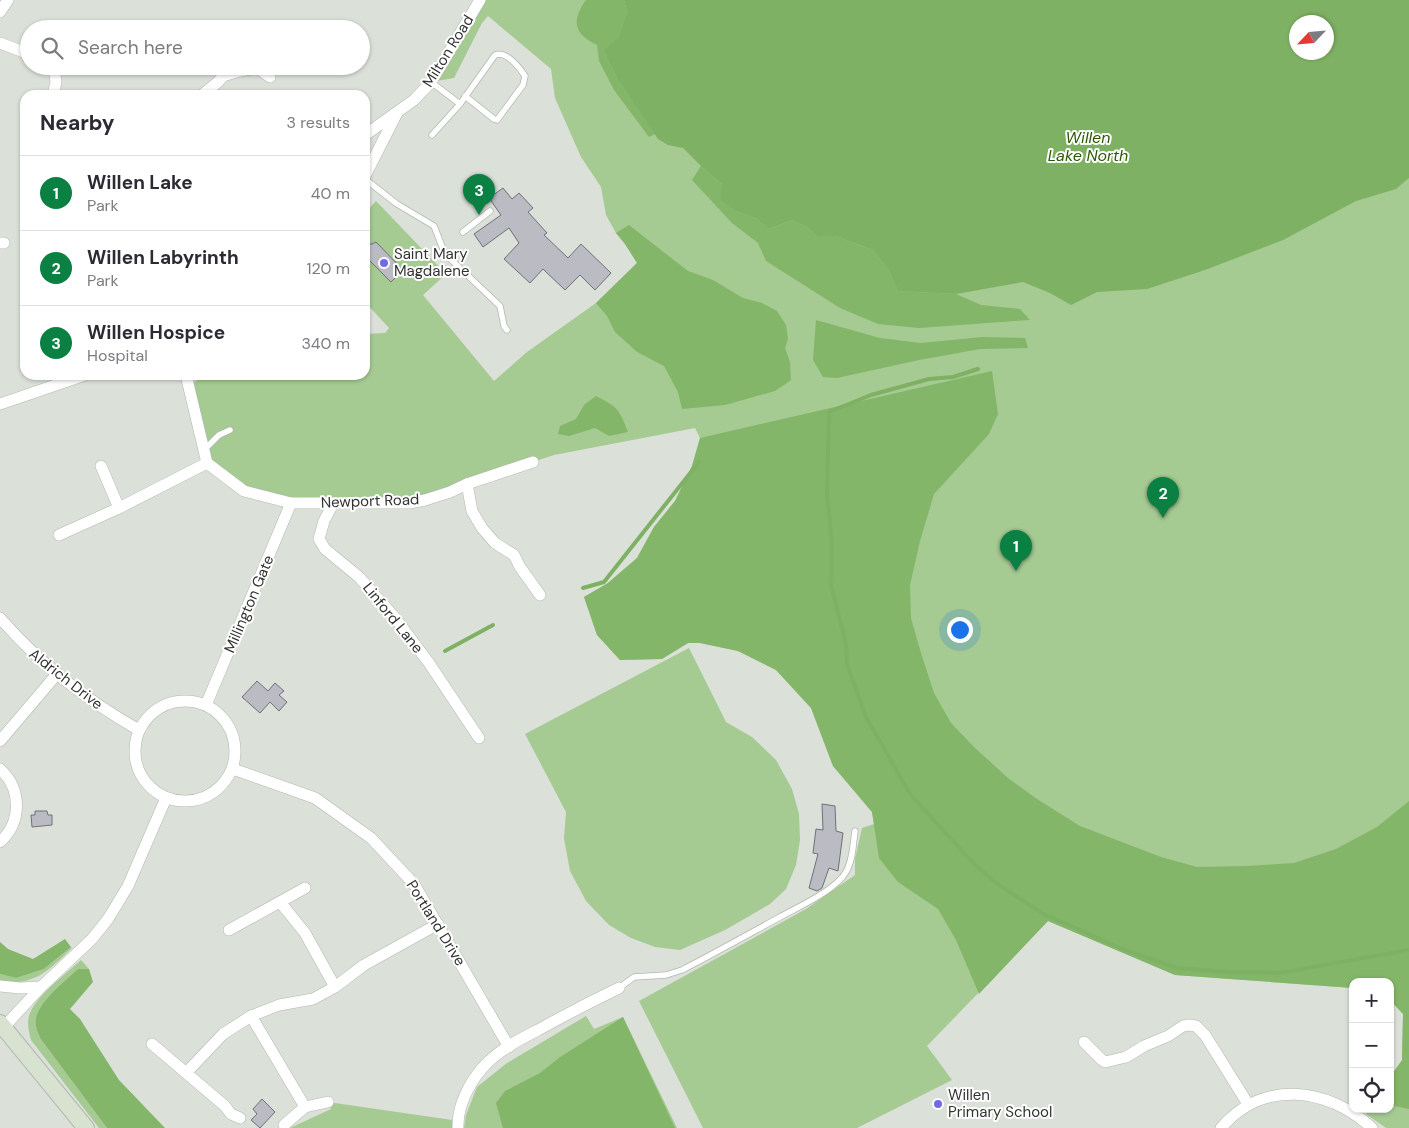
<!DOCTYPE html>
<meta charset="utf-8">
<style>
:root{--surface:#fff;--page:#f2f2f3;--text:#2b2b33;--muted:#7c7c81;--line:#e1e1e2;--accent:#0b8043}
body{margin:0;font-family:"DM Sans",sans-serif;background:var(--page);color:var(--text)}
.controls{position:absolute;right:15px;bottom:15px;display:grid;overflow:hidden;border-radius:10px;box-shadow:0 1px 4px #0004}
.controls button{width:45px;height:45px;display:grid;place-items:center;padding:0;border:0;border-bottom:1px solid var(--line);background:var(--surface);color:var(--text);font:25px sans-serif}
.compass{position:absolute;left:1289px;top:15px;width:45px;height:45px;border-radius:50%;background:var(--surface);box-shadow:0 1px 4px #0004;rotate:244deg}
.you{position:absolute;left:959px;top:629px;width:18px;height:18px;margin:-12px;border:4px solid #fff;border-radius:50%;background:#1a73e8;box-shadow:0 0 0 8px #1a73e833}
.badge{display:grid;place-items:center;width:32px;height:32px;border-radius:50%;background:var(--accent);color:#fff;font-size:16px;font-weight:700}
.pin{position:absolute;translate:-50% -41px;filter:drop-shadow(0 1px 2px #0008)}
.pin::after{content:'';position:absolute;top:26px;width:18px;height:15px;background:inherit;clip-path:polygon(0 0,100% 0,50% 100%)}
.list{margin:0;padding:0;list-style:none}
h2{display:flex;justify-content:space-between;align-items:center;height:65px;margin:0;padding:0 20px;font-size:21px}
h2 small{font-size:16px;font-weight:400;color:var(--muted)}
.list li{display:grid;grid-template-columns:32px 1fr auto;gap:15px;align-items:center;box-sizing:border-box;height:75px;padding:0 20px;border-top:1px solid var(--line)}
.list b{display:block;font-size:19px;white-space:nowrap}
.list p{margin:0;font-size:16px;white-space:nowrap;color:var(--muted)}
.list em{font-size:16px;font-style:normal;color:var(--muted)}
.icon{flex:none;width:28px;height:28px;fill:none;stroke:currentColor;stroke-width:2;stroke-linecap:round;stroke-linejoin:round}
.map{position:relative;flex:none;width:1409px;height:1128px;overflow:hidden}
.search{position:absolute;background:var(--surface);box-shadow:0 1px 4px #0004;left:20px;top:20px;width:350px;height:55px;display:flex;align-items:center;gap:12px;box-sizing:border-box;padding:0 18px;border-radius:28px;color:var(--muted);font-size:19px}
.panel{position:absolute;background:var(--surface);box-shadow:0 1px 4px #0004;left:20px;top:90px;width:350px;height:290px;border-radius:15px}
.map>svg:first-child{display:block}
.green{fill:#a5ca92;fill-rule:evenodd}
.forest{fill:#84b669}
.water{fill:#7fb164;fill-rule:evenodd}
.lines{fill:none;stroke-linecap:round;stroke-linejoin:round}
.stream{stroke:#7fb164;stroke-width:4}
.building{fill:#bbbbc4;stroke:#707078}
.lane-casing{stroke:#b2b7af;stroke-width:7}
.street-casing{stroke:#b2b7af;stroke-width:12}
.secondary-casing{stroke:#b2b7af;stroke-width:18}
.lane{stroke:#fff;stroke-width:5.5}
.street{stroke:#fff;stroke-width:11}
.secondary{stroke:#d7e2d1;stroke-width:16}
.poi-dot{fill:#706ae5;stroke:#fff;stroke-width:2}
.labels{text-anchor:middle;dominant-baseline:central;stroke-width:4;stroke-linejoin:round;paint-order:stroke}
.street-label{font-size:15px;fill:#313330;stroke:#fff}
.poi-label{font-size:15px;fill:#313330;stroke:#fff;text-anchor:start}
.water-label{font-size:16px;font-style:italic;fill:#2b5904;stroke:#fff}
</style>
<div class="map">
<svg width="1409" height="1128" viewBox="0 0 1409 1128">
<rect width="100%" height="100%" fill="#dbe0d9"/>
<!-- green -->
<g class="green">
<path d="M 480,0 L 1409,0 L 1409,1128 L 1386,1128 L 1366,1114 L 1368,1109 L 1390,1109 L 1390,1077 L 1402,1061 L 1403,1014 L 1390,1000 L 1390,982 L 1353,982 L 1353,988 L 1175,975 L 1048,921 L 927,1046 L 952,1080 L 857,1128 L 703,1128 L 639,1001 L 806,909 L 855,875 L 855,859 L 862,828 L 874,824 L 872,812 L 833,766 L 811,708 L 776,670 L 738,651 L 700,643 L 688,643 L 662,659 L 620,660 L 597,635 L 584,597 L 608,583 L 637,558 L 654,527 L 675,501 L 692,466 L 700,438 L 695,428 L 554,455 L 467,484 L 425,500 L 333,504 L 244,491 L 207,463 L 189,387 L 203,375 L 365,375 L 365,334 L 385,333 L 389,328 L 365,302 L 365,213 L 376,201 L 446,274 L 423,295 L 494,381 L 527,352 L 596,303 L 637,263 L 625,244 L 616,233 L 606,215 L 601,187 L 581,157 L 555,98 L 551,69 L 488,16 L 482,23 L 454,78 L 431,82 ZM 1296,22 L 1326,22 L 1326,52 L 1296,52 Z"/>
<path d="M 689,648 L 726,722 L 752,737 L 776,760 L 792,789 L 799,814 L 800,840 L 796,865 L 786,889 L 770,904 L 725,930 L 680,950 L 655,947 L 631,938 L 609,925 L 586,901 L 570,871 L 564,838 L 566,812 L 525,734 Z"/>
<path d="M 71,947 L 72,948 C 49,970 34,987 0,981 L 0,974 L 16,978 L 44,969 Z"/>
<path d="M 81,960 L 89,969 L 78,969 C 65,981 31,1007 36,1026 C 36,1030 39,1034 40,1038 L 107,1128 L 99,1128 L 31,1040 C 29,1031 26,1022 30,1013 C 38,994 66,974 81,960 Z"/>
<path d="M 586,1016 L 594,1029 L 623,1017 L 677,1128 L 464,1128 L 466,1115 L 477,1087 L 507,1063 Z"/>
<path d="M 328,1102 L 452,1120 L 453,1128 L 290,1128 L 331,1109 Z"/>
</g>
<!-- forest -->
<g class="forest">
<path d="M 586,0 L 624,0 L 627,12 L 618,38 L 603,50 L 618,80 L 655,134 L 649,137 L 614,90 L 599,61 L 597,45 C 574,34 571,21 586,0 Z"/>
<path d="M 701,166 L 722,184 L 736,211 L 757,219 L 768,229 L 792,220 L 807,227 L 817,236 L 835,236 L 873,250 L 889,271 L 898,291 L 956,294 L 981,305 L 1020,309 L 1030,320 L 919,328 L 878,324 L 840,308 L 766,261 L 758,243 L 732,223 L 692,180 Z"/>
<path d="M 629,225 L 688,271 L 713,280 L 743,298 L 762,303 L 777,311 L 786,325 L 788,339 L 785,348 L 790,362 L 791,380 L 775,391 L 725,405 L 682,409 L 678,392 L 664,366 L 637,352 L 615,332 L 607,316 L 596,303 L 637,263 L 625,244 L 616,233 Z"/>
<path d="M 816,320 L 880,338 L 921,343 L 982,337 L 1025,338 L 1028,348 L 980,349 L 919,360 L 837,378 L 823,377 L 813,360 Z"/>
<path d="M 992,371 L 998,414 L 989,434 L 934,494 L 920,541 L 910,585 L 911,618 L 921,653 L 934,693 L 951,723 L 975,748 L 1008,778 L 1037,799 L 1080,826 L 1161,857 L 1197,867 L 1246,866 L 1294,863 L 1336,849 L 1377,827 L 1409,801 L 1409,1109 L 1390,1105 L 1390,1077 L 1402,1060 L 1403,1014 L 1390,1000 L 1390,982 L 1353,982 L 1353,988 L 1175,975 L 1048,921 L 979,994 L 956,940 L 938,909 L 898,882 L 879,858 L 872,812 L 833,766 L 811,708 L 776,670 L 738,651 L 700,643 L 688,643 L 662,659 L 620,660 L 597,635 L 584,597 L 608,583 L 637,558 L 654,527 L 675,501 L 692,466 L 700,438 Z"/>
<path d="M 596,396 C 619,408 619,409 628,432 L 609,436 L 595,428 L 569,436 L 558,434 L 560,426 L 576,419 L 584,405 Z"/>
<path d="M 65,939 L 71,947 L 44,969 L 16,978 L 0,974 L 0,942 L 8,949 L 33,959 Z"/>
<path d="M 78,969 L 89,969 L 93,982 L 70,1009 L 80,1019 L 119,1080 L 165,1128 L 107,1128 L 40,1038 C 39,1034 36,1030 36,1026 C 31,1007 65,981 78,969 Z"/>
<path d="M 623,1017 L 675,1128 L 503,1128 L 496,1103 L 505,1091 L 540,1073 L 560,1057 Z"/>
</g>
<!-- water -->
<path class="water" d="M 624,0 L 1409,0 L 1409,178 L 1396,189 L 1356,201 L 1283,240 L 1205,270 L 1147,289 L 1097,292 L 1071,305 L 1050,293 L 1023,282 L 956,294 L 898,291 L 889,271 L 873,250 L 835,236 L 817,236 L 807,227 L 792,220 L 768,229 L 757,219 L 736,211 L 720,199 L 722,184 L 701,166 L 683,148 L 668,145 L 658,139 L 618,80 L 603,50 L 618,38 L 627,12 ZM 1296,22 L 1326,22 L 1326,52 L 1296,52 Z"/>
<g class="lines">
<!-- stream -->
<g class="stream">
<path d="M 978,369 L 953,377 L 929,379 L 871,395 L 829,412 L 827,494 L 832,544 L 831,585 L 846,644 L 847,664 L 866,717 L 910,794 L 976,866 L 999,885 L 1042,913 L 1120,948 L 1177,968 L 1228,972 L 1279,973 L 1409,950"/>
<path d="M 583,588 L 604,582 L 699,462"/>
<path d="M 445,651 L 493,625"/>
</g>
</g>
<!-- building -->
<g class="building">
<path d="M 503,188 L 512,199 L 519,193 L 533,208 L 528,212 L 547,233 L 544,235 L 568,258 L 581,244 L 611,273 L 595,290 L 580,275 L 565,290 L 543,269 L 530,283 L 504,259 L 519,243 L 509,228 L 483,247 L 474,234 L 501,215 L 489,198 Z"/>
<path d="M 376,242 L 403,270 L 391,282 L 365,256 L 365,244 L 372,244 Z"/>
<path d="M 257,681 L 268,691 L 275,683 L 284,691 L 279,695 L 287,702 L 279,711 L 270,702 L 260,713 L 242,697 Z"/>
<path d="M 822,804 L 835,806 L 836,831 L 843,833 L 838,871 L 829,868 L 822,888 L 817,891 L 809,888 L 818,854 L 813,853 L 816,829 L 823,830 Z"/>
<path d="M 35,811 L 47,811 L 48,815 L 52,815 L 52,825 L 32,827 L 31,815 L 35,815 Z"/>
<path d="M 262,1099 L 275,1112 L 260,1128 L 251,1120 L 257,1114 L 253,1109 Z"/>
</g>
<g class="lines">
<defs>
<g id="lane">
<path d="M 431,82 L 460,104 L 432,135"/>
<path d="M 460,104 L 495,55 C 507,51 519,67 525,76 L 523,85 L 497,120 L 494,119 L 465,96"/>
<path d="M 365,179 L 397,204 L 434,226 L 445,254 L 500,306 L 504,326 L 507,330"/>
<path d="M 463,232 L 490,211"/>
<path d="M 205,449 L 219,435 L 230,430"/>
<path d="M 619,988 L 634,977 L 666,975 L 682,970 C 715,953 747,935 780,917 C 798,907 836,890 846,872 C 853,860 853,844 855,831"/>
</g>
<g id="street">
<path d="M 0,12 L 8,0"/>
<path d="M 0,43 L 29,54"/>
<path d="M 51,66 L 54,69 L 56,82 L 53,95"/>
<path d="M 202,95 L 218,82 L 223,76 L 240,71 L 257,68 L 270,77"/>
<path d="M 365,135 L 414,100 L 431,82 L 480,0"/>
<path d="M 365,176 L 397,113"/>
<path d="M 0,243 L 4,243"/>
<path d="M 186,375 L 207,463 L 244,491 L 291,503 L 409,503 L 425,500 L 450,492 L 467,484 L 533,462"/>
<path d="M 0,404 L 85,375"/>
<path d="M 101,466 L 119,508"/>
<path d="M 467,484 L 472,511 L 482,528 L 495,543 L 514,555 L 520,567 L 540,595"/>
<path d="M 333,504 L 324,521 L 319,539 L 325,549 L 359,577 L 396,619 L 429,663 L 479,738"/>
<path d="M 59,535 L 119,508 L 207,463"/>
<path d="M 0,618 C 40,664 86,700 139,730"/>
<circle cx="185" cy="751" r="50"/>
<path d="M 206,705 L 291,503"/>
<path d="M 0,741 L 57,674"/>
<path d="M 0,769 C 22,789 22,822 0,842"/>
<path d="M 233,769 L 315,798 L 371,838 L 414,884 L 509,1047"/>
<path d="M 280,902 L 305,933 L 335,987"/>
<path d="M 229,930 L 305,888"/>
<path d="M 0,986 L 20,988 L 41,987"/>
<path d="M 251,1016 L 305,1107"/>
<path d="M 4,1027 L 41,987 L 92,939 L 108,919 L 128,886 L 166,798"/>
<path d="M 1084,1042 L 1102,1060 L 1105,1062 L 1126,1057 L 1144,1046 L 1168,1036 L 1183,1026 L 1189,1025 L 1196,1026 L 1205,1035 L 1248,1104"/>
<path d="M 152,1044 L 225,1106 L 231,1114 L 240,1118"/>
<path d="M 186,1073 L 223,1034 L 251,1016 L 279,1005 L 313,999 L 335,987 L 364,965 L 438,924"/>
<path d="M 284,1125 L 305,1107 L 328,1102"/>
<path d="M 458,1128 C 457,1105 471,1079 487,1063 C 501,1049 520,1039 538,1030 C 565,1015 592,1001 619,988"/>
<path d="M 1221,1128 C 1263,1079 1327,1087 1372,1128"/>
</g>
<path id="secondary" d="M 0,1023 L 86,1128"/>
</defs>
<!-- lane casing -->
<use href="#lane" class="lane-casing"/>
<!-- street casing -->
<use href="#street" class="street-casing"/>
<!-- secondary casing -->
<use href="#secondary" class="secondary-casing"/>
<!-- lane -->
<use href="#lane" class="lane"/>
<!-- street -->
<use href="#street" class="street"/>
<!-- secondary -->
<use href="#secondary" class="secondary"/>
</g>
<!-- markers -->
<g class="poi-dot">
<circle cx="384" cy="263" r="5"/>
<circle cx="938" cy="1104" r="5"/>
</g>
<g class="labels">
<!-- street labels -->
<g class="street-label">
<text transform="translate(448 51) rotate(-58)">Milton Road</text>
<text transform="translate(370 501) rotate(-2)">Newport Road</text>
<text transform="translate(249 604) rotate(-67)">Millington Gate</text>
<text transform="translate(393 618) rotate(51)">Linford Lane</text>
<text transform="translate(66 679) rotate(38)">Aldrich Drive</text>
<text transform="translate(436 923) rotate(58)">Portland Drive</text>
</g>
<!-- poi labels -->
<g class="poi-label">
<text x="394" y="254">Saint Mary<tspan x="394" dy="17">Magdalene</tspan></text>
<text x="948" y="1095">Willen<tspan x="948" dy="17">Primary School</tspan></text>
</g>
<!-- water labels -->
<g class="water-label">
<text x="1088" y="137">Willen<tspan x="1088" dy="18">Lake North</tspan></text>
</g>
</g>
</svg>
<div class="controls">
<button>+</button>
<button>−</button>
<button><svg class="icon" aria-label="locate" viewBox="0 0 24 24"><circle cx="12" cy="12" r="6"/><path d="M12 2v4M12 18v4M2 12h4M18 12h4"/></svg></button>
</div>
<svg class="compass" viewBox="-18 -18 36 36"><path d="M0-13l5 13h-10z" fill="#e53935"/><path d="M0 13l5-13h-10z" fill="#7c7c81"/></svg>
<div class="you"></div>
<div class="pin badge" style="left:1016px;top:571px">1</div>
<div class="pin badge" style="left:1163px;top:518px">2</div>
<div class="pin badge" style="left:479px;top:215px">3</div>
<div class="search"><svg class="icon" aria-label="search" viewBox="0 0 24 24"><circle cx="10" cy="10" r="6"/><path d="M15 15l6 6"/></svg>Search here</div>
<section class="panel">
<h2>Nearby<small>3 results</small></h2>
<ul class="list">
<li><span class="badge">1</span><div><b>Willen Lake</b><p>Park</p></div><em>40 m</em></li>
<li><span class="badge">2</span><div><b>Willen Labyrinth</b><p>Park</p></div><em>120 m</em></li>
<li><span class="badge">3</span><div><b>Willen Hospice</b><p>Hospital</p></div><em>340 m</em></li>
</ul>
</section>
</div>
